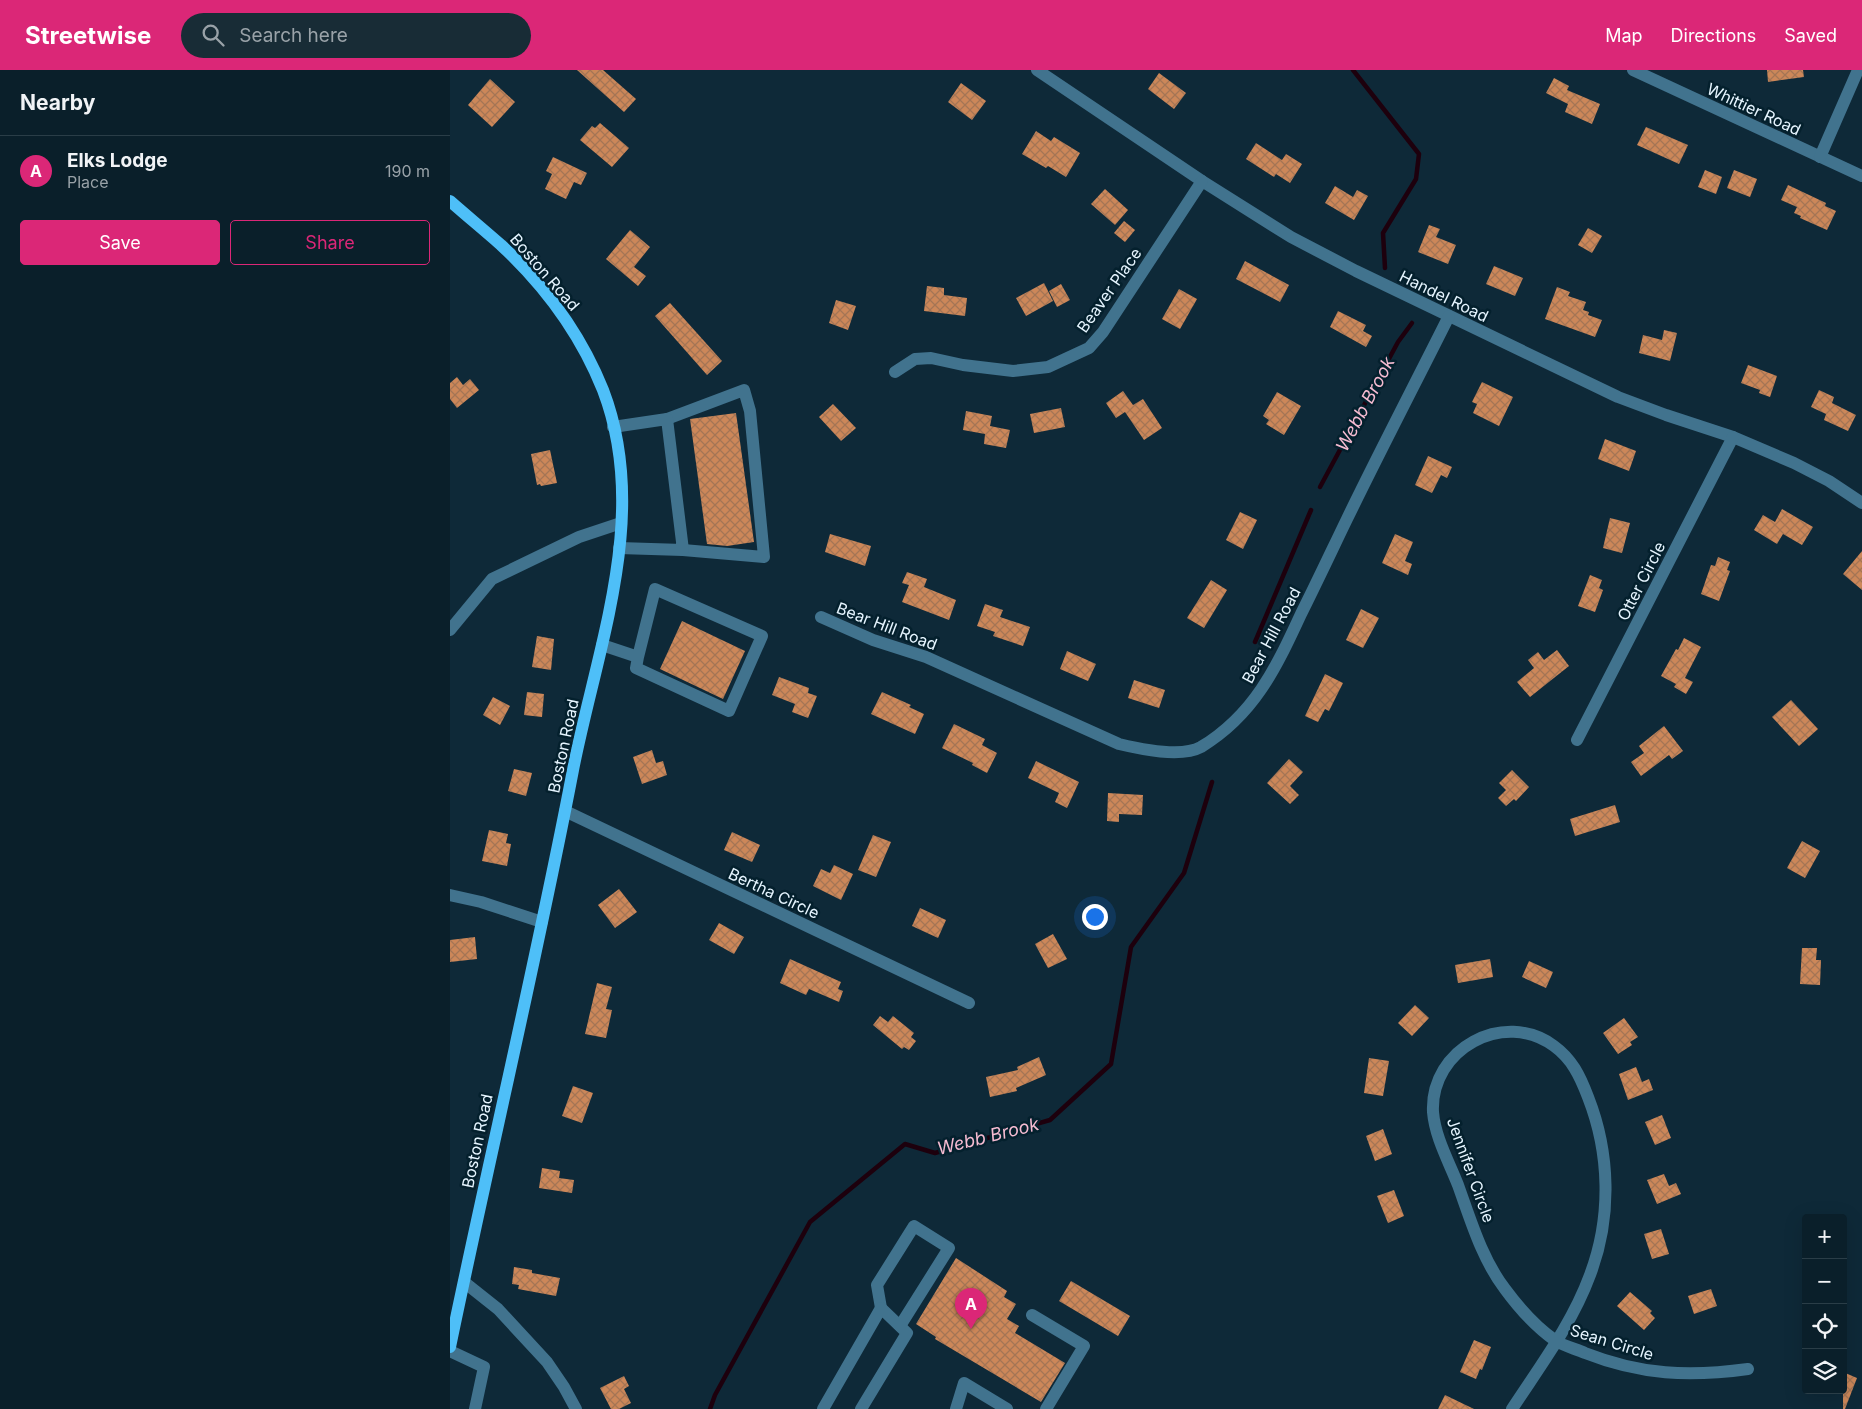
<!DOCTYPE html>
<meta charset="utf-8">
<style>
:root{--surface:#0a1f2a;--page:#182c36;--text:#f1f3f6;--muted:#99a2a8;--line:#2a3d47;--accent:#db2777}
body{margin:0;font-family:Inter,sans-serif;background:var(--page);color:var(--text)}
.controls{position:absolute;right:15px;bottom:15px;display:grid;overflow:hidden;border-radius:5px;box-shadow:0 5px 20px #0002}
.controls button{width:45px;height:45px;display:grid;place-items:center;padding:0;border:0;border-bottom:1px solid var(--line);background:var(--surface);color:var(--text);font:25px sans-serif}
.you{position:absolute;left:644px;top:846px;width:18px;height:18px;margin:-12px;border:4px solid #fff;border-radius:50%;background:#1a73e8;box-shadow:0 0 0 8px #1a73e833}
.badge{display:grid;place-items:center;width:32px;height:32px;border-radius:50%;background:var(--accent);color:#fff;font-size:16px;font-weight:700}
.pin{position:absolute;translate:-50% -41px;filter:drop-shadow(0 1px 2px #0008)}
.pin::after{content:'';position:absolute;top:26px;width:18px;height:15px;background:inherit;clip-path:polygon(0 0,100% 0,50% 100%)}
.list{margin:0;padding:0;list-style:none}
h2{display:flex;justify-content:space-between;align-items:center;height:65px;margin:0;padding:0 20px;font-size:21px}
h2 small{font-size:16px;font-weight:400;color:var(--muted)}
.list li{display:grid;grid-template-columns:32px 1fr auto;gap:15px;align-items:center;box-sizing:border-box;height:70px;padding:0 20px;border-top:1px solid var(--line)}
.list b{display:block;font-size:19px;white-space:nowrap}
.list p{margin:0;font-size:16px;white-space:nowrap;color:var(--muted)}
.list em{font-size:16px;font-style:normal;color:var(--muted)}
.actions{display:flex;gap:10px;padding:15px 20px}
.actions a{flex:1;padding:11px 0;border:1px solid var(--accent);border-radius:5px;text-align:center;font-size:18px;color:var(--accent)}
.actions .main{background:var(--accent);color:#fff}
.icon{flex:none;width:28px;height:28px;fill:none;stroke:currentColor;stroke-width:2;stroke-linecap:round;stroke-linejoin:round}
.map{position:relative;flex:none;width:1412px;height:1339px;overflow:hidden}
header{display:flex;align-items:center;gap:30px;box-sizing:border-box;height:70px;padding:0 25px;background:var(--accent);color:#fff}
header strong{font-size:24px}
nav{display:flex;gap:28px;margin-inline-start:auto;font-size:18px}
.search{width:350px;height:45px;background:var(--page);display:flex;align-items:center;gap:12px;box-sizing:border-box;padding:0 18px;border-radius:28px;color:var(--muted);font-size:19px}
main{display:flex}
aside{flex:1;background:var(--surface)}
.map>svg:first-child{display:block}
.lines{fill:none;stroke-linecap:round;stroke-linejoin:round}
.stream{stroke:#1d000d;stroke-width:4.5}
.building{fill:url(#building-cross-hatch)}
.minor{stroke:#41738e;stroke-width:12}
.major{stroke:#4ebff8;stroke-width:12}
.labels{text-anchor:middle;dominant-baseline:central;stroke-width:5;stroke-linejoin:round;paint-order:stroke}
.street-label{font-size:16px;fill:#e6f5ff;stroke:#04202d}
.water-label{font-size:18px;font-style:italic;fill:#f5bbd1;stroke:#04202d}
</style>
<header>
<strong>Streetwise</strong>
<div class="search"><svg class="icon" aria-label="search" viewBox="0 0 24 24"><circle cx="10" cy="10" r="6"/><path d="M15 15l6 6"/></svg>Search here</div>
<nav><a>Map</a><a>Directions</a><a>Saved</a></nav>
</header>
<main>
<aside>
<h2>Nearby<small></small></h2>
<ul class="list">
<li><span class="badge">A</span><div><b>Elks Lodge</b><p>Place</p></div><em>190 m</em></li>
</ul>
<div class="actions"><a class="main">Save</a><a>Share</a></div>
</aside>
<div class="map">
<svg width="1412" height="1339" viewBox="0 0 1412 1339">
<defs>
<pattern id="building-cross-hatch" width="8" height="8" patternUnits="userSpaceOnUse" patternTransform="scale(1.25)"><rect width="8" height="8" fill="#cc8759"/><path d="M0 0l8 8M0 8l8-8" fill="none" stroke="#a47555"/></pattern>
</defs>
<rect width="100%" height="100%" fill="#0e2938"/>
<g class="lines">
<!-- stream -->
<g class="stream">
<path d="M 903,0 L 969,84 L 966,109 L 933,163 L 935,198"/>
<path d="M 870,417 L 948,272 L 962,253"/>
<path d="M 805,572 L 861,440"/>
<path d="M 260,1339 L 265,1325 L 360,1152 L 455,1074 L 485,1083 L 600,1050 L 661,994 L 681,877 L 734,803 L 762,712"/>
</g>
</g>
<!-- building -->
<g class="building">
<path d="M 127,0 L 153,0 L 186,29 L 174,42 Z"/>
<path d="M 1317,0 L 1353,0 L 1354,7 L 1318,12 Z"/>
<path d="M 709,3 L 736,23 L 724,39 L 698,19 Z"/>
<path d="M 1104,8 L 1119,16 L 1117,20 L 1150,34 L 1142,54 L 1115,42 L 1118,34 L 1096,23 Z"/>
<path d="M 40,9 L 65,32 L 42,57 L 18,35 Z"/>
<path d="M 511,13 L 536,31 L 522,50 L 498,32 Z"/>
<path d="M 150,53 L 179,78 L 162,97 L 130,70 L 142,56 L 145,58 Z"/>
<path d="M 1196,57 L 1238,75 L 1229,94 L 1187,75 Z"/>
<path d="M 586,61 L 601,71 L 604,67 L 630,83 L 616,107 L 598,96 L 596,98 L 572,84 Z"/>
<path d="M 806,73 L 832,90 L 836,84 L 852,94 L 840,113 L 826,104 L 824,107 L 796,89 Z"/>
<path d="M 103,87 L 137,103 L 131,115 L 124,112 L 116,129 L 95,119 L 102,104 L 96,101 Z"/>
<path d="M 1255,100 L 1272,107 L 1266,124 L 1248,117 Z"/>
<path d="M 1284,100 L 1307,109 L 1300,127 L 1277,118 Z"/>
<path d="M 1338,115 L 1376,133 L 1375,136 L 1386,141 L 1377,160 L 1350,148 L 1351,146 L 1344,143 L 1347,137 L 1331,130 Z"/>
<path d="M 885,116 L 903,127 L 907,120 L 918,126 L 904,150 L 875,133 Z"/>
<path d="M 655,119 L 678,140 L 665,155 L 641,134 Z"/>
<path d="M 674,151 L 685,160 L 675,172 L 664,163 Z"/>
<path d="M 979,155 L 990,159 L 986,167 L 1006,175 L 998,194 L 968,182 Z"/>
<path d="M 1138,158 L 1152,166 L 1142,183 L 1128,175 Z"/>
<path d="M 180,160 L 200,177 L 184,197 L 196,206 L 188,216 L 156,189 Z"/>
<path d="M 795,191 L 839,215 L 830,232 L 786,209 Z"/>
<path d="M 1044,196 L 1073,208 L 1065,226 L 1036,214 Z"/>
<path d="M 594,213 L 603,231 L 576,246 L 566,228 Z"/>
<path d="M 611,214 L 620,230 L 607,237 L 599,221 Z"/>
<path d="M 477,216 L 494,218 L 494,225 L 517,228 L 515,246 L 474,241 Z"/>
<path d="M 1107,217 L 1120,222 L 1118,226 L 1136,232 L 1133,240 L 1139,242 L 1138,245 L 1152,250 L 1145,267 L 1095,249 Z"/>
<path d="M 729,219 L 747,229 L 730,259 L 712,249 Z"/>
<path d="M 386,230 L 406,236 L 398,260 L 379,253 Z"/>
<path d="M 220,233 L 272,291 L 257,305 L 205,246 Z"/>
<path d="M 888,241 L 916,255 L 913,261 L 922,266 L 916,277 L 880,257 Z"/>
<path d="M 1214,260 L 1227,263 L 1220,291 L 1189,283 L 1193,265 L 1212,270 Z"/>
<path d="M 1298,295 L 1327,306 L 1320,327 L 1309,323 L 1310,320 L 1291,313 Z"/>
<path d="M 7,307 L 13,315 L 20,309 L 29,320 L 7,338 L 0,329 L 0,313 Z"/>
<path d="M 1032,312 L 1063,327 L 1049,356 L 1023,343 L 1027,334 L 1022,332 Z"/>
<path d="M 1369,320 L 1384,327 L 1382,333 L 1406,345 L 1398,361 L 1374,350 L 1376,344 L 1361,337 Z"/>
<path d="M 673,321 L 683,335 L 693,329 L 712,358 L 694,370 L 675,342 L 666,348 L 656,333 Z"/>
<path d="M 827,322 L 851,336 L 834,365 L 816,354 L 819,350 L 813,346 Z"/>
<path d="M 383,334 L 406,358 L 391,371 L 369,347 Z"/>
<path d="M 611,338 L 615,357 L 584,363 L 580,344 Z"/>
<path d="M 516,341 L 542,346 L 540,356 L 560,360 L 556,378 L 534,374 L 535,364 L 513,360 Z"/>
<path d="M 286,343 L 304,472 L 277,476 L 257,474 L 240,349 Z"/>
<path d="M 1155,369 L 1186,381 L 1179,401 L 1148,389 Z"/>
<path d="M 100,380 L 107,413 L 91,416 L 90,414 L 87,415 L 81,384 Z"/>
<path d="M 978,386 L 1002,397 L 997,408 L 991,405 L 982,423 L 965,415 Z"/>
<path d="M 1332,439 L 1363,457 L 1352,475 L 1333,464 L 1327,474 L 1304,460 L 1313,445 L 1325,452 Z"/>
<path d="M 790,442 L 807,450 L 793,479 L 776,470 Z"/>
<path d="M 1160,448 L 1180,453 L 1172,483 L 1153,478 Z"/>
<path d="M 380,464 L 421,476 L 415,496 L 375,482 Z"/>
<path d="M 945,464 L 963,472 L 955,491 L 962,494 L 958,505 L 932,493 Z"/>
<path d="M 1412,481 L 1412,520 L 1393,504 Z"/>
<path d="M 1268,487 L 1280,492 L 1277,500 L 1280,501 L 1269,531 L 1251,524 L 1261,495 L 1265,496 Z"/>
<path d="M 457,502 L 477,509 L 474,517 L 506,530 L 499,550 L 452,532 L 459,515 L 452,513 Z"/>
<path d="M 1140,505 L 1152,510 L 1149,518 L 1153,520 L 1145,542 L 1128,536 Z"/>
<path d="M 761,510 L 777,520 L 754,558 L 737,548 Z"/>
<path d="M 535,534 L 553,540 L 550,547 L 580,557 L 573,576 L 543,566 L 545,562 L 527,556 Z"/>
<path d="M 911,539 L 929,548 L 913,578 L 896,570 Z"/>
<path d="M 232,551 L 295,581 L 273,629 L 210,599 Z"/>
<path d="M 87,566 L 104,569 L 101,600 L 82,597 Z"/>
<path d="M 1234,568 L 1251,577 L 1235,608 L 1243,612 L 1236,624 L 1224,617 L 1226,614 L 1211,606 L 1226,579 L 1228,580 Z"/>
<path d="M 1107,580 L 1119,596 L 1080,627 L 1067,612 L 1084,598 L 1078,590 L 1088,582 L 1094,590 Z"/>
<path d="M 617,581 L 646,594 L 638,611 L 610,599 Z"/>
<path d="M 875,604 L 893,613 L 879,641 L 875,639 L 868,652 L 855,646 Z"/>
<path d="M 329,607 L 359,618 L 358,623 L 367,626 L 358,648 L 342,642 L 345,634 L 322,625 Z"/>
<path d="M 684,610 L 715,620 L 709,638 L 678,628 Z"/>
<path d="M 77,622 L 94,624 L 92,647 L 74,645 Z"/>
<path d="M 432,622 L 461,635 L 459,637 L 474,644 L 465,664 L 421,644 Z"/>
<path d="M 43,627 L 60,636 L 50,655 L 33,645 Z"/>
<path d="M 1341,630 L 1368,659 L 1349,676 L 1322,647 Z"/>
<path d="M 504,654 L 535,669 L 532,675 L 547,683 L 537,703 L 522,695 L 523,693 L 492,678 Z"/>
<path d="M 1214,656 L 1233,681 L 1222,689 L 1219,685 L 1191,706 L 1181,692 L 1194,683 L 1189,676 Z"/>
<path d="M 202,680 L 206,693 L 213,691 L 217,705 L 192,714 L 183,687 Z"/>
<path d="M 839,689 L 853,702 L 840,716 L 849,725 L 840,734 L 817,713 Z"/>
<path d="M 586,691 L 629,712 L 617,738 L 605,732 L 609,723 L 578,708 Z"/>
<path d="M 64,699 L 82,703 L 76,726 L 58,721 Z"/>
<path d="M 1062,700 L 1079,717 L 1066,731 L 1064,729 L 1056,736 L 1048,728 L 1056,720 L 1049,713 Z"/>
<path d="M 658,723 L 693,725 L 692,745 L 669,744 L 669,752 L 657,751 Z"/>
<path d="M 1165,735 L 1170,752 L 1125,766 L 1120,749 Z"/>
<path d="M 39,760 L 58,764 L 56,773 L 61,774 L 57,796 L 32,791 Z"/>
<path d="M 282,762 L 310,775 L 302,792 L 274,780 Z"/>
<path d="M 423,765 L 441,772 L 426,807 L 408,800 Z"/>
<path d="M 1352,771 L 1370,781 L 1355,808 L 1337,798 Z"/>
<path d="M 384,795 L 403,804 L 391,830 L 363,816 L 371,799 L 380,803 Z"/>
<path d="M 169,819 L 187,842 L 165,858 L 148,835 Z"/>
<path d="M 470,838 L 496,850 L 488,868 L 462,856 Z"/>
<path d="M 269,853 L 294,867 L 284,884 L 259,870 Z"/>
<path d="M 603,864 L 617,889 L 598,898 L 585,874 Z"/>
<path d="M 25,867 L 27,889 L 0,892 L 0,870 Z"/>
<path d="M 1352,878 L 1367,878 L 1366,890 L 1371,890 L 1370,915 L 1350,914 Z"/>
<path d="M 340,889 L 391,912 L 388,919 L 393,921 L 389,932 L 359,919 L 356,925 L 330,913 Z"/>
<path d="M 1040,889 L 1043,907 L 1008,913 L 1005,895 Z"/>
<path d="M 1079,891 L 1103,902 L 1096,918 L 1072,907 Z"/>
<path d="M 147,913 L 162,917 L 156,939 L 162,940 L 156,968 L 135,964 Z"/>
<path d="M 965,935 L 979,948 L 962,966 L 948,953 Z"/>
<path d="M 430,946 L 438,952 L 443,946 L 464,963 L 461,967 L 466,971 L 459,980 L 454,977 L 452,979 L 423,955 Z"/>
<path d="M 1174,948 L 1188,967 L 1180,972 L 1182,975 L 1168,984 L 1153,963 Z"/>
<path d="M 589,987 L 596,1005 L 566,1018 L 567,1021 L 540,1027 L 536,1007 L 568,1000 L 567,997 Z"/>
<path d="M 919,988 L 939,991 L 933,1026 L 914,1023 Z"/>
<path d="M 1186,997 L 1192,1012 L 1199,1009 L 1203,1020 L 1178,1030 L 1169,1004 Z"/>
<path d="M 123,1016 L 143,1023 L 132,1053 L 112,1046 Z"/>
<path d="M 1212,1045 L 1221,1068 L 1205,1075 L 1195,1052 Z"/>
<path d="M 933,1059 L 942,1084 L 925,1091 L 916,1066 Z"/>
<path d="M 92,1098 L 110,1101 L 109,1108 L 124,1110 L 122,1123 L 89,1118 Z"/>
<path d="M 1214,1104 L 1219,1116 L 1226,1113 L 1231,1124 L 1207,1134 L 1197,1110 Z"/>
<path d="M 944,1120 L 954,1146 L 938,1153 L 927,1126 Z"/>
<path d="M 1211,1159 L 1219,1184 L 1202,1189 L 1194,1164 Z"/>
<path d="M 506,1188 L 557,1221 L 554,1227 L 566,1234 L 557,1249 L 569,1256 L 565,1263 L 615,1293 L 591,1332 L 485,1269 L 486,1267 L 466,1254 Z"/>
<path d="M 64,1197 L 82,1200 L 82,1203 L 110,1208 L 106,1226 L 68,1219 L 69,1215 L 62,1214 Z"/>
<path d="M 621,1211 L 680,1246 L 668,1266 L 609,1231 Z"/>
<path d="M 1261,1219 L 1267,1236 L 1244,1244 L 1238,1226 Z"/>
<path d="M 1180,1222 L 1202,1241 L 1200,1243 L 1205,1248 L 1194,1260 L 1167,1236 Z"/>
<path d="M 1024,1270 L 1041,1277 L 1032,1300 L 1030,1299 L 1026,1309 L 1010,1302 Z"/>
<path d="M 1393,1302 L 1407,1308 L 1395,1339 L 1393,1339 Z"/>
<path d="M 174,1306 L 179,1316 L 174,1319 L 181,1333 L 169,1339 L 161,1339 L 150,1318 Z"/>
<path d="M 995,1325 L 1024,1339 L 988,1339 Z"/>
</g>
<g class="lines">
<!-- minor -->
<g class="minor">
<path d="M 587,0 L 752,111 L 841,167 L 906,201 L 1168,327 L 1216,345 L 1283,367 L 1344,393 L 1379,411 L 1412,433"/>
<path d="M 1183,0 L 1412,106"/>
<path d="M 1370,87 L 1408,0"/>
<path d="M 445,302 L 465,289 L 481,288 L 513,295 L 563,301 L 598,297 L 639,278 L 653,262 L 752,111"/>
<path d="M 217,349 L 294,320 L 300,341 L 314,487 L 233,480"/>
<path d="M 163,357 L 217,349 L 233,480 L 169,478"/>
<path d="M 371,547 L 423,570 L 476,587 L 669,674 C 690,679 731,688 751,677 C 804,645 826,598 851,544 C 867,512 882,480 897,449 C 930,381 965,314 999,246"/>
<path d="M 0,560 L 42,509 L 129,467 L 171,453"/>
<path d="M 152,575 L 188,587 L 205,519 L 312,566 L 279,641 L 186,598 L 188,587"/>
<path d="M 1127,670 L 1283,367"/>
<path d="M 115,741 L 519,933"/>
<path d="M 0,825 L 31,832 L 92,852"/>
<path d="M 14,1212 L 48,1239 L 97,1292 L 114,1317 L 126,1339"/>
<path d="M 431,1238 L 427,1215 L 464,1156 L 499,1178 L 450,1256"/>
<path d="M 582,1245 L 634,1276 L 596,1339"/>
<path d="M 0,1281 L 34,1297 L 25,1339"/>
<path d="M 373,1339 L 431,1238 L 457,1263 L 411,1339"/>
<path d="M 506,1339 L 514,1313 L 557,1339"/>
<path d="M 1062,1339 C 1090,1296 1122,1254 1140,1205 C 1162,1147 1160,1083 1138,1027 C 1130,1006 1122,989 1104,976 C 1054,939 980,979 983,1042 C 985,1067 999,1092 1008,1115 C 1021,1151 1032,1189 1055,1219 C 1069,1238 1087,1258 1106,1271 C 1114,1276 1126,1279 1135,1283 C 1191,1305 1239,1307 1298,1299"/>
</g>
<!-- major -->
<path class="major" d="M 0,131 C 17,146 34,160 51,175 C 94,215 131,265 153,320 C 201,445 147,577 123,700 C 86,893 40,1084 0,1277"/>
</g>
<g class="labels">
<!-- street labels -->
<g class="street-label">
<text transform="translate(1304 39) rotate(25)">Whittier Road</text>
<text transform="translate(95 202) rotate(49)">Boston Road</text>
<text transform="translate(659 220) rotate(-55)">Beaver Place</text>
<text transform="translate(994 226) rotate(26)">Handel Road</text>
<text transform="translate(1191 511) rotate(-63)">Otter Circle</text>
<text transform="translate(437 556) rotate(21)">Bear Hill Road</text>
<text transform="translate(821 565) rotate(-62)">Bear Hill Road</text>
<text transform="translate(113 676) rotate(-78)">Boston Road</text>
<text transform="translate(324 823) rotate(25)">Bertha Circle</text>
<text transform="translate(27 1071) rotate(-78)">Boston Road</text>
<text transform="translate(1021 1100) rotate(70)">Jennifer Circle</text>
<text transform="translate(1162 1272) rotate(17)">Sean Circle</text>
</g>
<!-- water labels -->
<g class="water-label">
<text transform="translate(915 334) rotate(-62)">Webb Brook</text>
<text transform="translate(538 1066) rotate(-14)">Webb Brook</text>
</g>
</g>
</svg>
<div class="controls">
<button>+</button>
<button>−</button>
<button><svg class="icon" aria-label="locate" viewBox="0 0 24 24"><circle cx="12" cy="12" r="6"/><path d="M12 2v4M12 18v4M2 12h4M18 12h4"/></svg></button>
<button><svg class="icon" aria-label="layers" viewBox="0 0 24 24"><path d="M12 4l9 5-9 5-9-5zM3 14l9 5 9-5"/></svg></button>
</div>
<div class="you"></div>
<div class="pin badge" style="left:521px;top:1259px">A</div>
</div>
</main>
